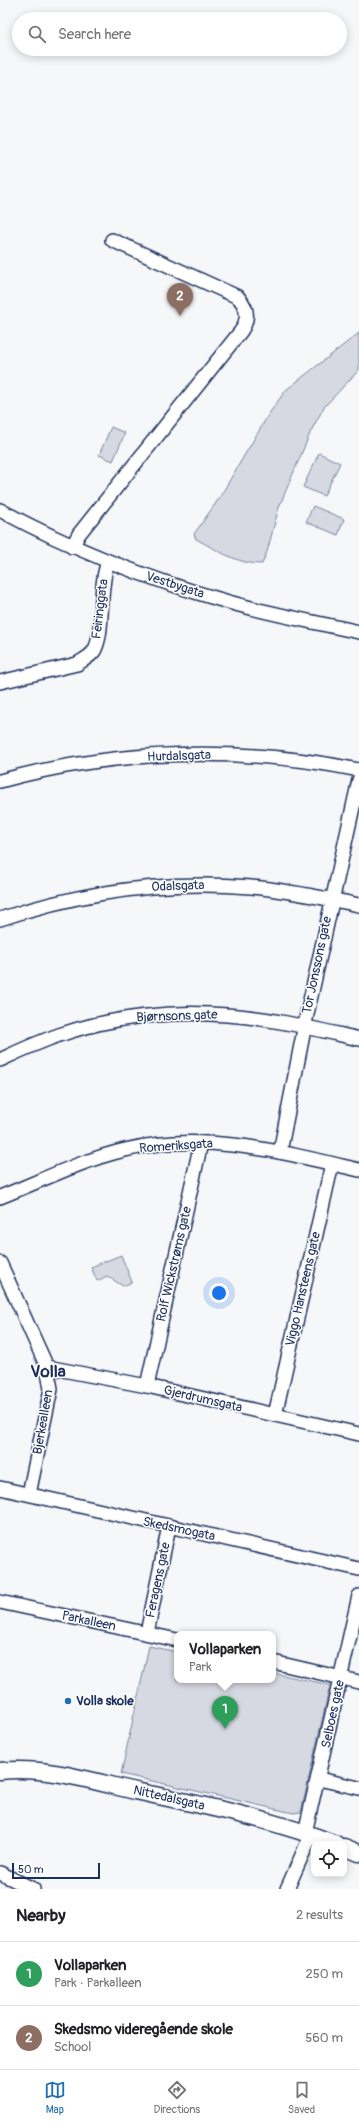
<!DOCTYPE html>
<meta charset="utf-8">
<style>
:root{--surface:#fff;--page:#f6f6f6;--text:#202124;--muted:#757577;--line:#e0e0e0;--accent:#1f6fb2}
body{margin:0;font-family:Pangolin,sans-serif;background:var(--page);color:var(--text)}
.controls{position:absolute;right:12px;bottom:12px;display:grid;overflow:hidden;border-radius:8px;box-shadow:0 2px 10px #0003}
.controls button{width:36px;height:36px;display:grid;place-items:center;padding:0;border:0;border-bottom:1px solid var(--line);background:var(--surface);color:var(--text);font:20px sans-serif}
.scale{position:absolute;left:12px;bottom:10px;width:88px;box-sizing:border-box;padding-left:4px;border:2px solid #1b2f5e;border-top:0;font-size:11px;line-height:14px;white-space:nowrap;color:#1b2f5e;-webkit-text-stroke:3px #fff;paint-order:stroke}
.you{position:absolute;left:219px;top:1293px;width:14px;height:14px;margin:-10px;border:3px solid #fff;border-radius:50%;background:#1a73e8;box-shadow:0 0 0 6px #1a73e833}
.badge{display:grid;place-items:center;width:26px;height:26px;border-radius:50%;background:var(--accent);color:#fff;font-size:13px;font-weight:700}
.pin{position:absolute;translate:-50% -33px;filter:drop-shadow(0 1px 2px #0008)}
.pin::after{content:'';position:absolute;top:21px;width:14px;height:12px;background:inherit;clip-path:polygon(0 0,100% 0,50% 100%)}
.popup{position:absolute;left:174px;top:1631px;width:102px;height:52px;box-sizing:border-box;display:grid;place-content:center;border-radius:8px;background:var(--surface);filter:drop-shadow(0 1px 3px #0005);font-size:13px;white-space:nowrap;color:var(--muted)}
.popup b{font-size:15px;color:var(--text)}
.popup::after{content:'';position:absolute;left:50%;top:100%;margin-left:-8px;border:8px solid transparent;border-top-color:var(--surface)}
.list{margin:0;padding:0;list-style:none}
h2{display:flex;justify-content:space-between;align-items:center;height:52px;margin:0;padding:0 16px;font-size:17px}
h2 small{font-size:13px;font-weight:400;color:var(--muted)}
.list li{display:grid;grid-template-columns:26px 1fr auto;gap:12px;align-items:center;box-sizing:border-box;height:64px;padding:0 16px;border-top:1px solid var(--line)}
.list b{display:block;font-size:15px;white-space:nowrap}
.list p{margin:0;font-size:13px;white-space:nowrap;color:var(--muted)}
.list em{font-size:13px;font-style:normal;color:var(--muted)}
.icon{flex:none;width:22px;height:22px;fill:none;stroke:currentColor;stroke-width:2;stroke-linecap:round;stroke-linejoin:round}
.map{position:relative;flex:none;width:359px;height:1889px;overflow:hidden}
.search{position:absolute;background:var(--surface);box-shadow:0 2px 10px #0003;left:12px;right:12px;top:12px;height:44px;display:flex;align-items:center;gap:10px;box-sizing:border-box;padding:0 14px;border-radius:22px;color:var(--muted);font-size:15px}
.sheet{height:180px;background:var(--surface)}
nav{display:flex;justify-content:space-around;align-items:center;box-sizing:border-box;height:56px;border-top:1px solid var(--line);background:var(--surface);font-size:11px;color:var(--muted)}
nav a{display:grid;justify-items:center;gap:2px}
nav .on{color:var(--accent)}
.map>svg:first-child{display:block}
.green{fill:#d6d9e2;stroke:#7884a0}
.lines{fill:none;stroke-linecap:round;stroke-linejoin:round}
.minor-casing{stroke:#1b2f5e;stroke-width:16}
.tertiary-casing{stroke:#1b2f5e;stroke-width:19}
.minor{stroke:#fff;stroke-width:13}
.tertiary{stroke:#fff;stroke-width:16}
.poi-dot{fill:#1f6fb2;stroke:#fff;stroke-width:1.5}
.labels{text-anchor:middle;dominant-baseline:central;stroke-width:3;stroke-linejoin:round;paint-order:stroke}
.street-label{font-size:13px;fill:#1b2f5e;stroke:#fff}
.poi-label{font-size:13px;font-weight:bold;fill:#1b2f5e;stroke:#fff;text-anchor:start}
.district-label{font-size:17px;font-weight:bold;fill:#1b2f5e;stroke:#fff}
</style>
<div class="map">
<svg width="359" height="1889" viewBox="0 0 359 1889">
<rect width="100%" height="100%" fill="#f6f7f9"/>
<filter id="ink" filterUnits="userSpaceOnUse"><feTurbulence type="fractalNoise" baseFrequency=".025" numOctaves="2"/><feDisplacementMap in="SourceGraphic" scale="8" xChannelSelector="R" yChannelSelector="G"/><feConvolveMatrix kernelMatrix="1 2 1 2 8 2 1 2 1" color-interpolation-filters="sRGB"/></filter>
<g filter="url(#ink)">
<!-- green -->
<g class="green">
<path d="M 359,333 L 359,370 L 324,407 L 311,431 L 279,507 L 267,552 L 262,564 C 237,564 217,550 196,539 L 194,534 L 218,500 L 270,412 L 286,390 Z"/>
<path d="M 111,427 L 125,433 L 113,461 L 99,455 Z"/>
<path d="M 319,453 L 340,463 L 324,496 L 303,487 Z"/>
<path d="M 313,506 L 344,519 L 338,535 L 306,522 Z"/>
<path d="M 121,1255 L 132,1282 L 123,1286 L 107,1276 L 97,1281 L 91,1267 Z"/>
<path d="M 149,1646 L 177,1652 L 177,1680 L 273,1680 L 273,1673 L 330,1685 L 301,1812 L 293,1813 L 121,1774 Z"/>
</g>
<g class="lines">
<defs>
<g id="minor">
<path d="M 0,510 C 72,549 147,579 225,601 C 269,614 315,622 359,632"/>
<path d="M 72,547 L 79,534 L 241,331 C 249,319 248,308 238,297 L 112,240"/>
<path d="M 0,682 L 77,664 C 83,660 90,657 94,651 C 105,633 98,587 108,562"/>
<path d="M 0,781 C 116,749 241,746 359,770"/>
<path d="M 0,919 C 81,892 166,880 251,887 C 287,890 323,898 359,905"/>
<path d="M 0,1060 C 19,1051 39,1042 59,1035 C 112,1017 172,1010 227,1015 C 272,1018 315,1029 359,1039"/>
<path d="M 280,1152 L 307,1014 L 359,780"/>
<path d="M 0,1197 C 41,1181 82,1160 125,1150 C 204,1131 282,1152 359,1170"/>
<path d="M 0,1263 L 47,1367 L 51,1389 L 29,1494"/>
<path d="M 47,1367 L 147,1386 L 359,1434"/>
<path d="M 147,1386 L 201,1143"/>
<path d="M 275,1415 L 332,1164"/>
<path d="M 0,1488 L 359,1569"/>
<path d="M 0,1602 L 177,1640"/>
<path d="M 147,1633 L 169,1526"/>
<path d="M 273,1662 L 359,1682"/>
<path d="M 319,1779 L 359,1788"/>
<path d="M 305,1833 L 359,1596"/>
<path d="M 0,1873 L 33,1889"/>
<path d="M 287,1889 L 311,1835"/>
</g>
<g id="tertiary">
<path d="M 0,1771 C 48,1766 94,1782 140,1792 C 206,1806 272,1819 336,1844"/>
<path d="M 344,1847 L 359,1853"/>
</g>
</defs>
<!-- minor casing -->
<use href="#minor" class="minor-casing"/>
<!-- tertiary casing -->
<use href="#tertiary" class="tertiary-casing"/>
<!-- minor -->
<use href="#minor" class="minor"/>
<!-- tertiary -->
<use href="#tertiary" class="tertiary"/>
</g>
</g>
<!-- markers -->
<circle class="poi-dot" cx="68" cy="1701" r="4"/>
<g class="labels">
<!-- street labels -->
<g class="street-label">
<text transform="translate(175 585) rotate(18)">Vestbygata</text>
<text transform="translate(100 609) rotate(-83)">Feiringgata</text>
<text transform="translate(179 756) rotate(-2)">Hurdalsgata</text>
<text transform="translate(178 886) rotate(-2)">Odalsgata</text>
<text transform="translate(317 965) rotate(-78)">Tor Jonssons gate</text>
<text transform="translate(177 1016) rotate(-2)">Bjørnsons gate</text>
<text transform="translate(176 1146) rotate(-4)">Romeriksgata</text>
<text transform="translate(174 1264) rotate(-77)">Rolf Wickstrøms gate</text>
<text transform="translate(303 1289) rotate(-77)">Viggo Hansteens gate</text>
<text transform="translate(203 1399) rotate(13)">Gjerdrumsgata</text>
<text transform="translate(43 1422) rotate(-80)">Bjerkealleen</text>
<text transform="translate(179 1529) rotate(12)">Skedsmogata</text>
<text transform="translate(158 1580) rotate(-78)">Feragens gate</text>
<text transform="translate(89 1621) rotate(12)">Parkalleen</text>
<text transform="translate(333 1714) rotate(-78)">Selboes gate</text>
<text transform="translate(169 1798) rotate(13)">Nittedalsgata</text>
</g>
<!-- poi labels -->
<g class="poi-label">
<text x="76" y="1701">Volla skole</text>
</g>
<!-- district labels -->
<g class="district-label">
<text x="48" y="1371">Volla</text>
</g>
</g>
</svg>
<div class="controls">
<button><svg class="icon" aria-label="locate" viewBox="0 0 24 24"><circle cx="12" cy="12" r="6"/><path d="M12 2v4M12 18v4M2 12h4M18 12h4"/></svg></button>
</div>
<div class="scale">50 m</div>
<div class="you"></div>
<div class="pin badge" style="left:225px;top:1729px;background:#2e9e5b">1</div>
<div class="popup"><b>Vollaparken</b>Park</div>
<div class="pin badge" style="left:180px;top:316px;background:#8d6e63">2</div>
<div class="search"><svg class="icon" aria-label="search" viewBox="0 0 24 24"><circle cx="10" cy="10" r="6"/><path d="M15 15l6 6"/></svg>Search here</div>
</div>
<section class="sheet">
<h2>Nearby<small>2 results</small></h2>
<ul class="list">
<li><span class="badge" style="background:#2e9e5b">1</span><div><b>Vollaparken</b><p>Park · Parkalleen</p></div><em>250 m</em></li>
<li><span class="badge" style="background:#8d6e63">2</span><div><b>Skedsmo videregående skole</b><p>School</p></div><em>560 m</em></li>
</ul>
</section>
<nav>
<a class="on"><svg class="icon" aria-label="map" viewBox="0 0 24 24"><path d="M3 6l6-2 6 2 6-2v14l-6 2-6-2-6 2zM9 4v14M15 6v14"/></svg>Map</a>
<a><svg class="icon" aria-label="directions" viewBox="0 0 24 24"><path d="M12 3l9 9-9 9-9-9zM9 14v-3h6M13 9l2 2-2 2"/></svg>Directions</a>
<a><svg class="icon" aria-label="saved" viewBox="0 0 24 24"><path d="M7 4h10v16l-5-4-5 4z"/></svg>Saved</a>
</nav>
